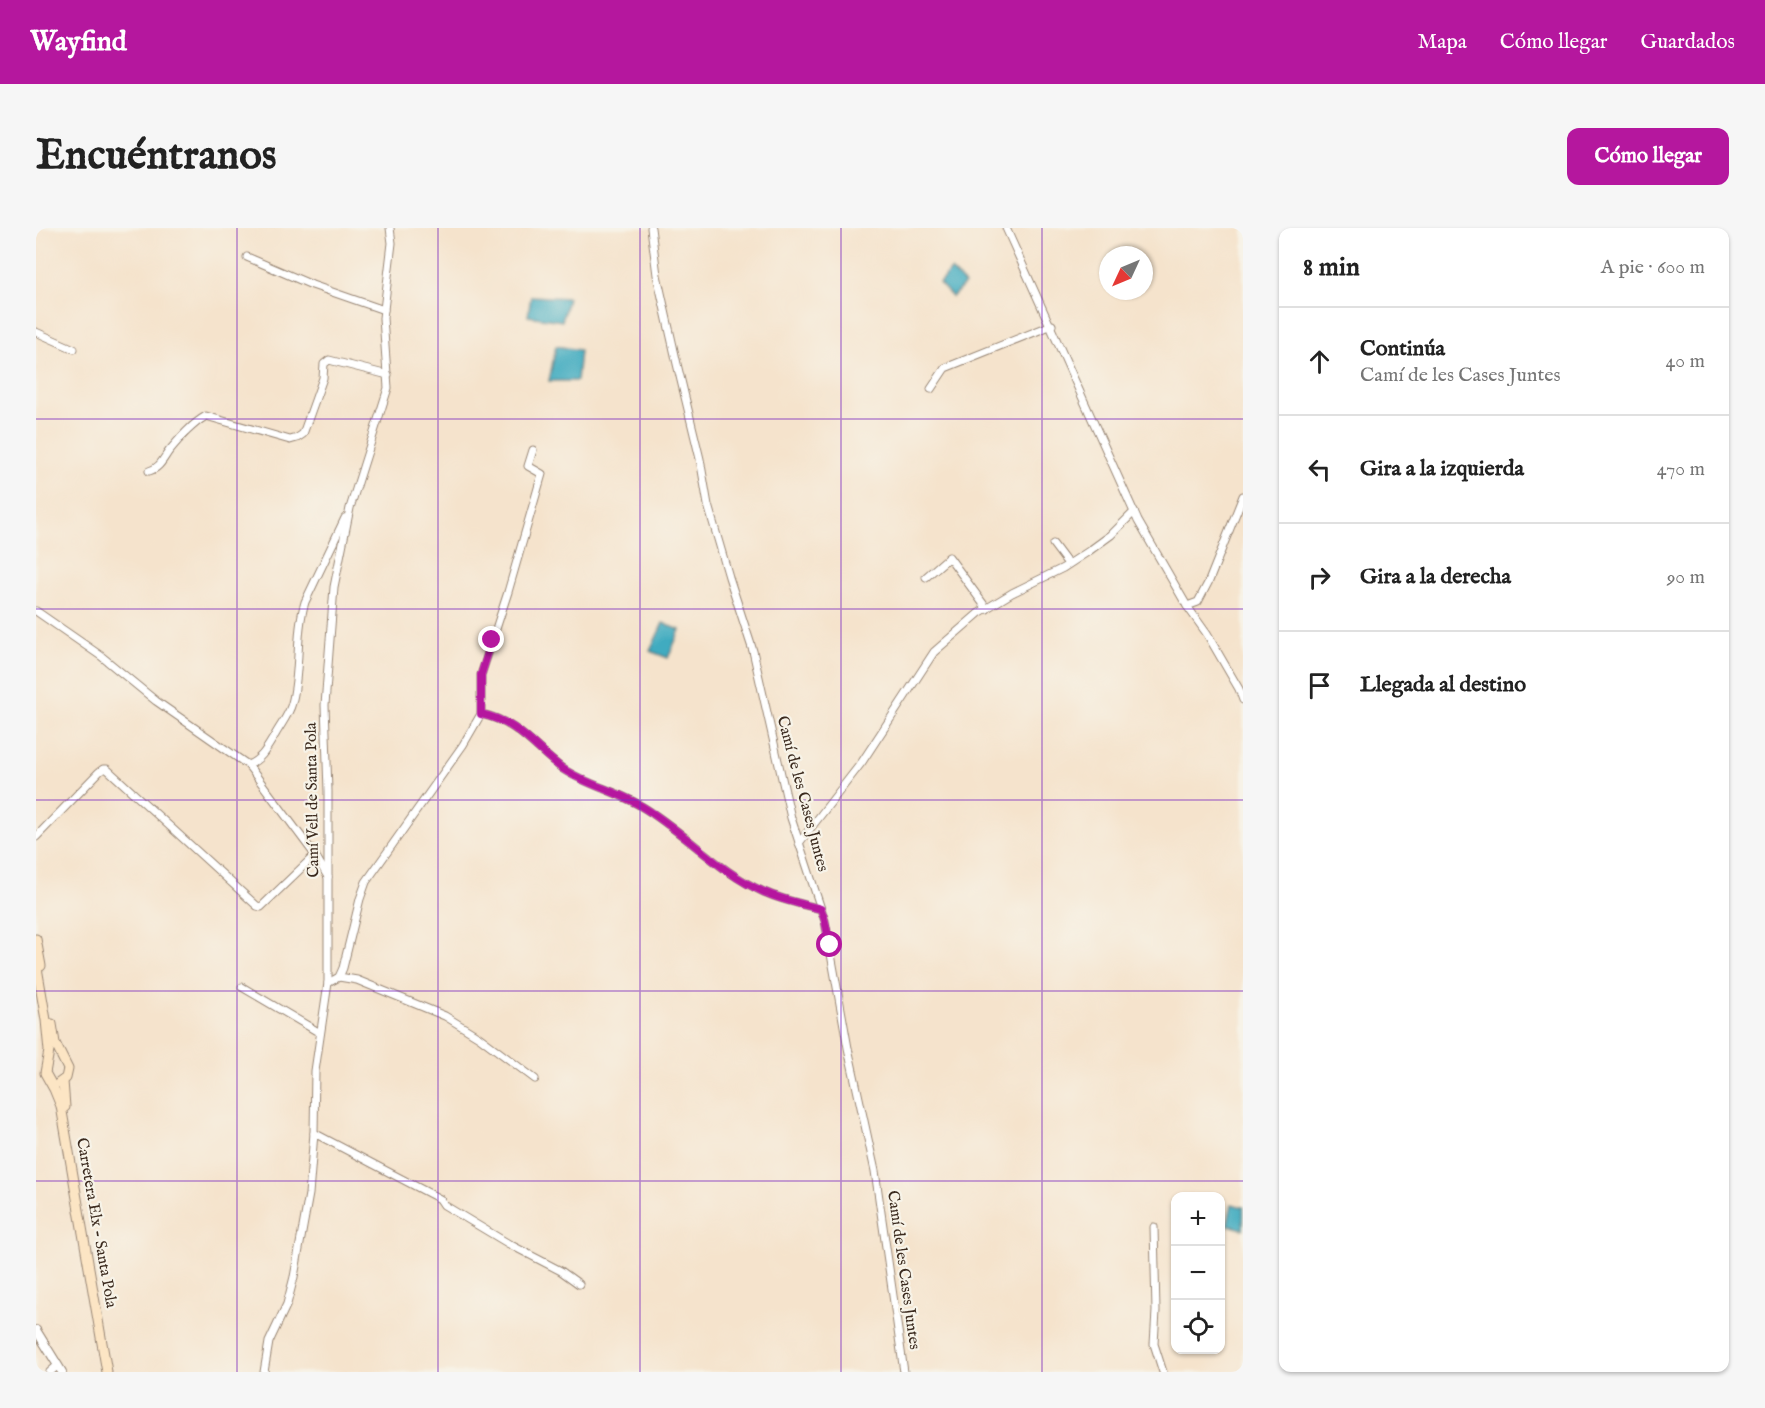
<!DOCTYPE html>
<html lang="es">
<meta charset="utf-8">
<style>
:root{--surface:#fff;--page:#f6f6f6;--text:#222;--muted:#767676;--line:#e0e0e0;--accent:#b5179e}
body{margin:0;font-family:"IM FELL English",serif;background:var(--page);color:var(--text)}
.controls{position:absolute;right:18px;bottom:18px;display:grid;overflow:hidden;border-radius:12px;box-shadow:0 2px 4px #0004}
.controls button{width:54px;height:54px;display:grid;place-items:center;padding:0;border:0;border-bottom:2px solid var(--line);background:var(--surface);color:var(--text);font:30px sans-serif}
.compass{position:absolute;left:1063px;top:18px;width:54px;height:54px;border-radius:50%;background:var(--surface);box-shadow:0 2px 4px #0004;rotate:226deg}
.stop{position:absolute;width:18px;height:18px;margin:-14px;border:4px solid #b5179e;border-radius:50%;background:#fff}
.stop.end{background:#b5179e;border-color:#fff;box-shadow:0 2px 6px #0008}
.list{margin:0;padding:0;list-style:none}
h2{display:flex;justify-content:space-between;align-items:center;height:78px;margin:0;padding:0 24px;font-size:26px}
h2 small{font-size:20px;font-weight:400;color:var(--muted)}
.list li{display:grid;grid-template-columns:39px 1fr auto;gap:18px;align-items:center;box-sizing:border-box;height:108px;padding:0 24px;border-top:2px solid var(--line)}
.list b{display:block;font-size:22px;white-space:nowrap}
.list p{margin:0;font-size:20px;white-space:nowrap;color:var(--muted)}
.list em{font-size:20px;font-style:normal;color:var(--muted)}
.icon{flex:none;width:33px;height:33px;fill:none;stroke:currentColor;stroke-width:2;stroke-linecap:round;stroke-linejoin:round}
.map{position:relative;flex:none;width:1207px;height:1144px;overflow:hidden;border-radius:12px}
header{display:flex;align-items:center;gap:36px;box-sizing:border-box;height:84px;padding:0 30px;background:var(--accent);color:#fff}
header strong{font-size:28px}
nav{display:flex;gap:33px;margin-inline-start:auto;font-size:21px}
.intro{display:flex;align-items:center;justify-content:space-between;box-sizing:border-box;height:144px;padding:0 36px}
h1{margin:0;font-size:42px}
.button{padding:15px 27px;border-radius:12px;background:var(--accent);color:#fff;font-size:21px;font-weight:700}
main{display:flex;gap:36px;padding:0 36px}
aside{flex:1;background:var(--surface);border-radius:12px;box-shadow:0 2px 4px #0004}
.map>svg:first-child{display:block}
.water{fill:#41abc0;stroke:#3e6a6f;stroke-width:1.5}
.lines{fill:none;stroke-linecap:round;stroke-linejoin:round}
.minor-casing{stroke:#988675;stroke-width:9}
.tertiary-casing{stroke:#988675;stroke-width:10}
.secondary-casing{stroke:#988675;stroke-width:11}
.minor{stroke:#fff;stroke-width:7}
.tertiary{stroke:#fff;stroke-width:8}
.secondary{stroke:#fce5c4;stroke-width:9}
.route{stroke:#b5179e;stroke-width:8}
.grid{fill:none;stroke:#7b2cbf;stroke-width:1.5;stroke-opacity:0.55}
.labels{text-anchor:middle;dominant-baseline:central;stroke-width:4.5;stroke-linejoin:round;paint-order:stroke}
.street-label{font-size:16px;fill:#3b2a1e;stroke:#f7f3e8}
</style>
<header>
<strong>Wayfind</strong>
<nav><a>Mapa</a><a>Cómo llegar</a><a>Guardados</a></nav>
</header>
<div class="intro"><h1>Encuéntranos</h1><a class="button">Cómo llegar</a></div>
<main>
<div class="map">
<svg width="1207" height="1144" viewBox="0 0 1207 1144">
<rect width="100%" height="100%" fill="#f7f3e8"/>
<filter id="ink" filterUnits="userSpaceOnUse"><feTurbulence type="fractalNoise" baseFrequency=".0167" numOctaves="2"/><feDisplacementMap in="SourceGraphic" scale="12" xChannelSelector="R" yChannelSelector="G"/><feConvolveMatrix kernelMatrix="1 2 1 2 8 2 1 2 1" color-interpolation-filters="sRGB"/></filter>
<filter id="wash" filterUnits="userSpaceOnUse"><feTurbulence type="fractalNoise" baseFrequency=".008" numOctaves="4" result="noise"/><feDisplacementMap in="SourceGraphic" scale="24" xChannelSelector="R" yChannelSelector="G"/><feGaussianBlur stdDeviation="1.35" result="paint"/><feColorMatrix in="noise" values="0 0 0 0 0 0 0 0 0 0 0 0 0 0 0 0 0 1.4 0 .05"/><feComposite in="paint" operator="in"/></filter>
<g filter="url(#wash)">
<rect width="100%" height="100%" fill="#f5e3cc"/>
<!-- water -->
<g class="water">
<path d="M 915,42 L 929,56 L 916,69 L 903,55 Z"/>
<path d="M 495,68 L 532,70 L 526,93 L 492,88 Z"/>
<path d="M 520,118 L 544,122 L 541,153 L 513,153 Z"/>
<path d="M 627,395 L 644,402 L 632,430 L 614,423 Z"/>
<path d="M 1196,976 L 1207,979 L 1207,1001 L 1191,997 Z"/>
</g>
</g>
<g filter="url(#ink)">
<g class="lines">
<defs>
<g id="minor">
<path d="M 615,0 L 621,47 L 641,136 L 664,231 L 672,277 L 693,349 L 717,423 L 755,590 L 789,693 L 812,820 L 839,943 L 868,1144"/>
<path d="M 970,0 L 1102,293 L 1151,378 L 1171,406 L 1203,461 L 1207,472"/>
<path d="M 211,29 L 276,57 L 348,82"/>
<path d="M 0,104 L 38,121"/>
<path d="M 895,161 L 909,140 L 1016,97"/>
<path d="M 113,243 C 124,240 127,231 133,223 C 144,210 156,196 170,188 L 254,212 L 261,210 L 267,206 L 287,150 L 288,136 L 293,132 L 352,147"/>
<path d="M 1017,316 L 1032,336"/>
<path d="M 890,349 L 913,329 L 951,381"/>
<path d="M 1151,378 L 1162,374 L 1173,353 L 1207,268"/>
<path d="M 0,383 L 65,428 L 120,473 L 212,537 L 279,627 L 292,649"/>
<path d="M 445,486 C 483,494 498,520 527,541 C 551,557 581,563 605,578 C 648,603 682,644 728,664 C 746,672 766,676 785,681"/>
<path d="M 212,537 C 226,531 231,520 239,507 C 245,496 253,487 256,475 C 265,442 259,407 269,374 L 309,290"/>
<path d="M 0,609 L 63,544 L 67,541 L 71,541 L 221,678 L 225,679 L 279,627"/>
<path d="M 763,615 L 826,534 L 898,424 L 943,385 L 976,365 L 1027,340 L 1053,323 L 1075,307 L 1098,284"/>
<path d="M 303,749 L 321,752 L 409,788 L 443,809 L 499,851"/>
<path d="M 292,755 L 303,749 L 307,740 L 324,671 L 330,654 L 427,517 L 445,486 L 445,447 L 472,364 L 506,246 L 492,238 L 497,222"/>
<path d="M 206,759 L 284,805"/>
<path d="M 278,905 L 404,971 L 408,977 L 473,1016 L 525,1043 L 543,1056"/>
<path d="M 1118,999 L 1120,1083 L 1118,1116 L 1127,1144"/>
<path d="M 14,1144 L 21,1138"/>
<path d="M 228,1144 L 233,1114 L 251,1076 L 258,1049 L 273,966 L 278,905 L 279,843 L 292,755 L 292,563 L 289,477 L 298,359 L 314,280 L 352,160 L 347,90 L 356,15 L 354,0"/>
</g>
<path id="tertiary" d="M 0,1102 L 26,1144"/>
<g id="secondary">
<path d="M 0,711 L 5,738"/>
<path d="M 0,734 L 10,792 L 13,823 L 9,845 L 18,861 L 25,878 L 71,1144"/>
<path d="M 16,796 L 19,815 L 32,841 L 30,850 L 23,855"/>
<path d="M 27,853 L 29,879"/>
</g>
</defs>
<!-- minor casing -->
<use href="#minor" class="minor-casing"/>
<!-- tertiary casing -->
<use href="#tertiary" class="tertiary-casing"/>
<!-- secondary casing -->
<use href="#secondary" class="secondary-casing"/>
<!-- minor -->
<use href="#minor" class="minor"/>
<!-- tertiary -->
<use href="#tertiary" class="tertiary"/>
<!-- secondary -->
<use href="#secondary" class="secondary"/>
</g>
</g>
<g class="lines" filter="url(#ink)">
<!-- route -->
<path class="route" d="M 456,412 L 445,447 L 445,486 C 483,494 498,520 527,541 C 551,557 581,563 605,578 C 648,603 683,645 728,664 C 746,672 766,676 785,681 L 789,693 L 794,717"/>
</g>
<!-- grid -->
<path class="grid" d="M 201,0 L 201,1144M 402,0 L 402,1144M 604,0 L 604,1144M 805,0 L 805,1144M 1006,0 L 1006,1144M 0,191 L 1207,191M 0,381 L 1207,381M 0,572 L 1207,572M 0,763 L 1207,763M 0,953 L 1207,953"/>
<g class="labels">
<!-- street labels -->
<g class="street-label">
<text transform="translate(766 566) rotate(75)">Camí de les Cases Juntes</text>
<text transform="translate(277 572) rotate(-91)">Camí Vell de Santa Pola</text>
<text transform="translate(60 995) rotate(80)">Carretera Elx - Santa Pola</text>
<text transform="translate(867 1042) rotate(82)">Camí de les Cases Juntes</text>
</g>
</g>
</svg>
<div class="controls">
<button>+</button>
<button>−</button>
<button><svg class="icon" aria-label="locate" viewBox="0 0 24 24"><circle cx="12" cy="12" r="6"/><path d="M12 2v4M12 18v4M2 12h4M18 12h4"/></svg></button>
</div>
<svg class="compass" viewBox="-18 -18 36 36"><path d="M0-13l5 13h-10z" fill="#e53935"/><path d="M0 13l5-13h-10z" fill="#767676"/></svg>
<div class="stop" style="left:794px;top:717px"></div>
<div class="stop end" style="left:456px;top:412px"></div>
</div>
<aside>
<h2>8 min<small>A pie · 600 m</small></h2>
<ul class="list">
<li><svg class="icon" aria-label="ahead" viewBox="0 0 24 24"><path d="M12 20V5M6 11l6-6 6 6"/></svg><div><b>Continúa</b><p>Camí de les Cases Juntes</p></div><em>40 m</em></li>
<li><svg class="icon" aria-label="left" viewBox="0 0 24 24"><path d="M17 20v-9H6M10 6l-5 5 5 5"/></svg><div><b>Gira a la izquierda</b></div><em>470 m</em></li>
<li><svg class="icon" aria-label="right" viewBox="0 0 24 24"><path d="M7 20v-9h11M14 6l5 5-5 5"/></svg><div><b>Gira a la derecha</b></div><em>90 m</em></li>
<li><svg class="icon" aria-label="arrive" viewBox="0 0 24 24"><path d="M6 21V4h12l-3 4 3 4H6"/></svg><div><b>Llegada al destino</b></div></li>
</ul>
</aside>
</main>
